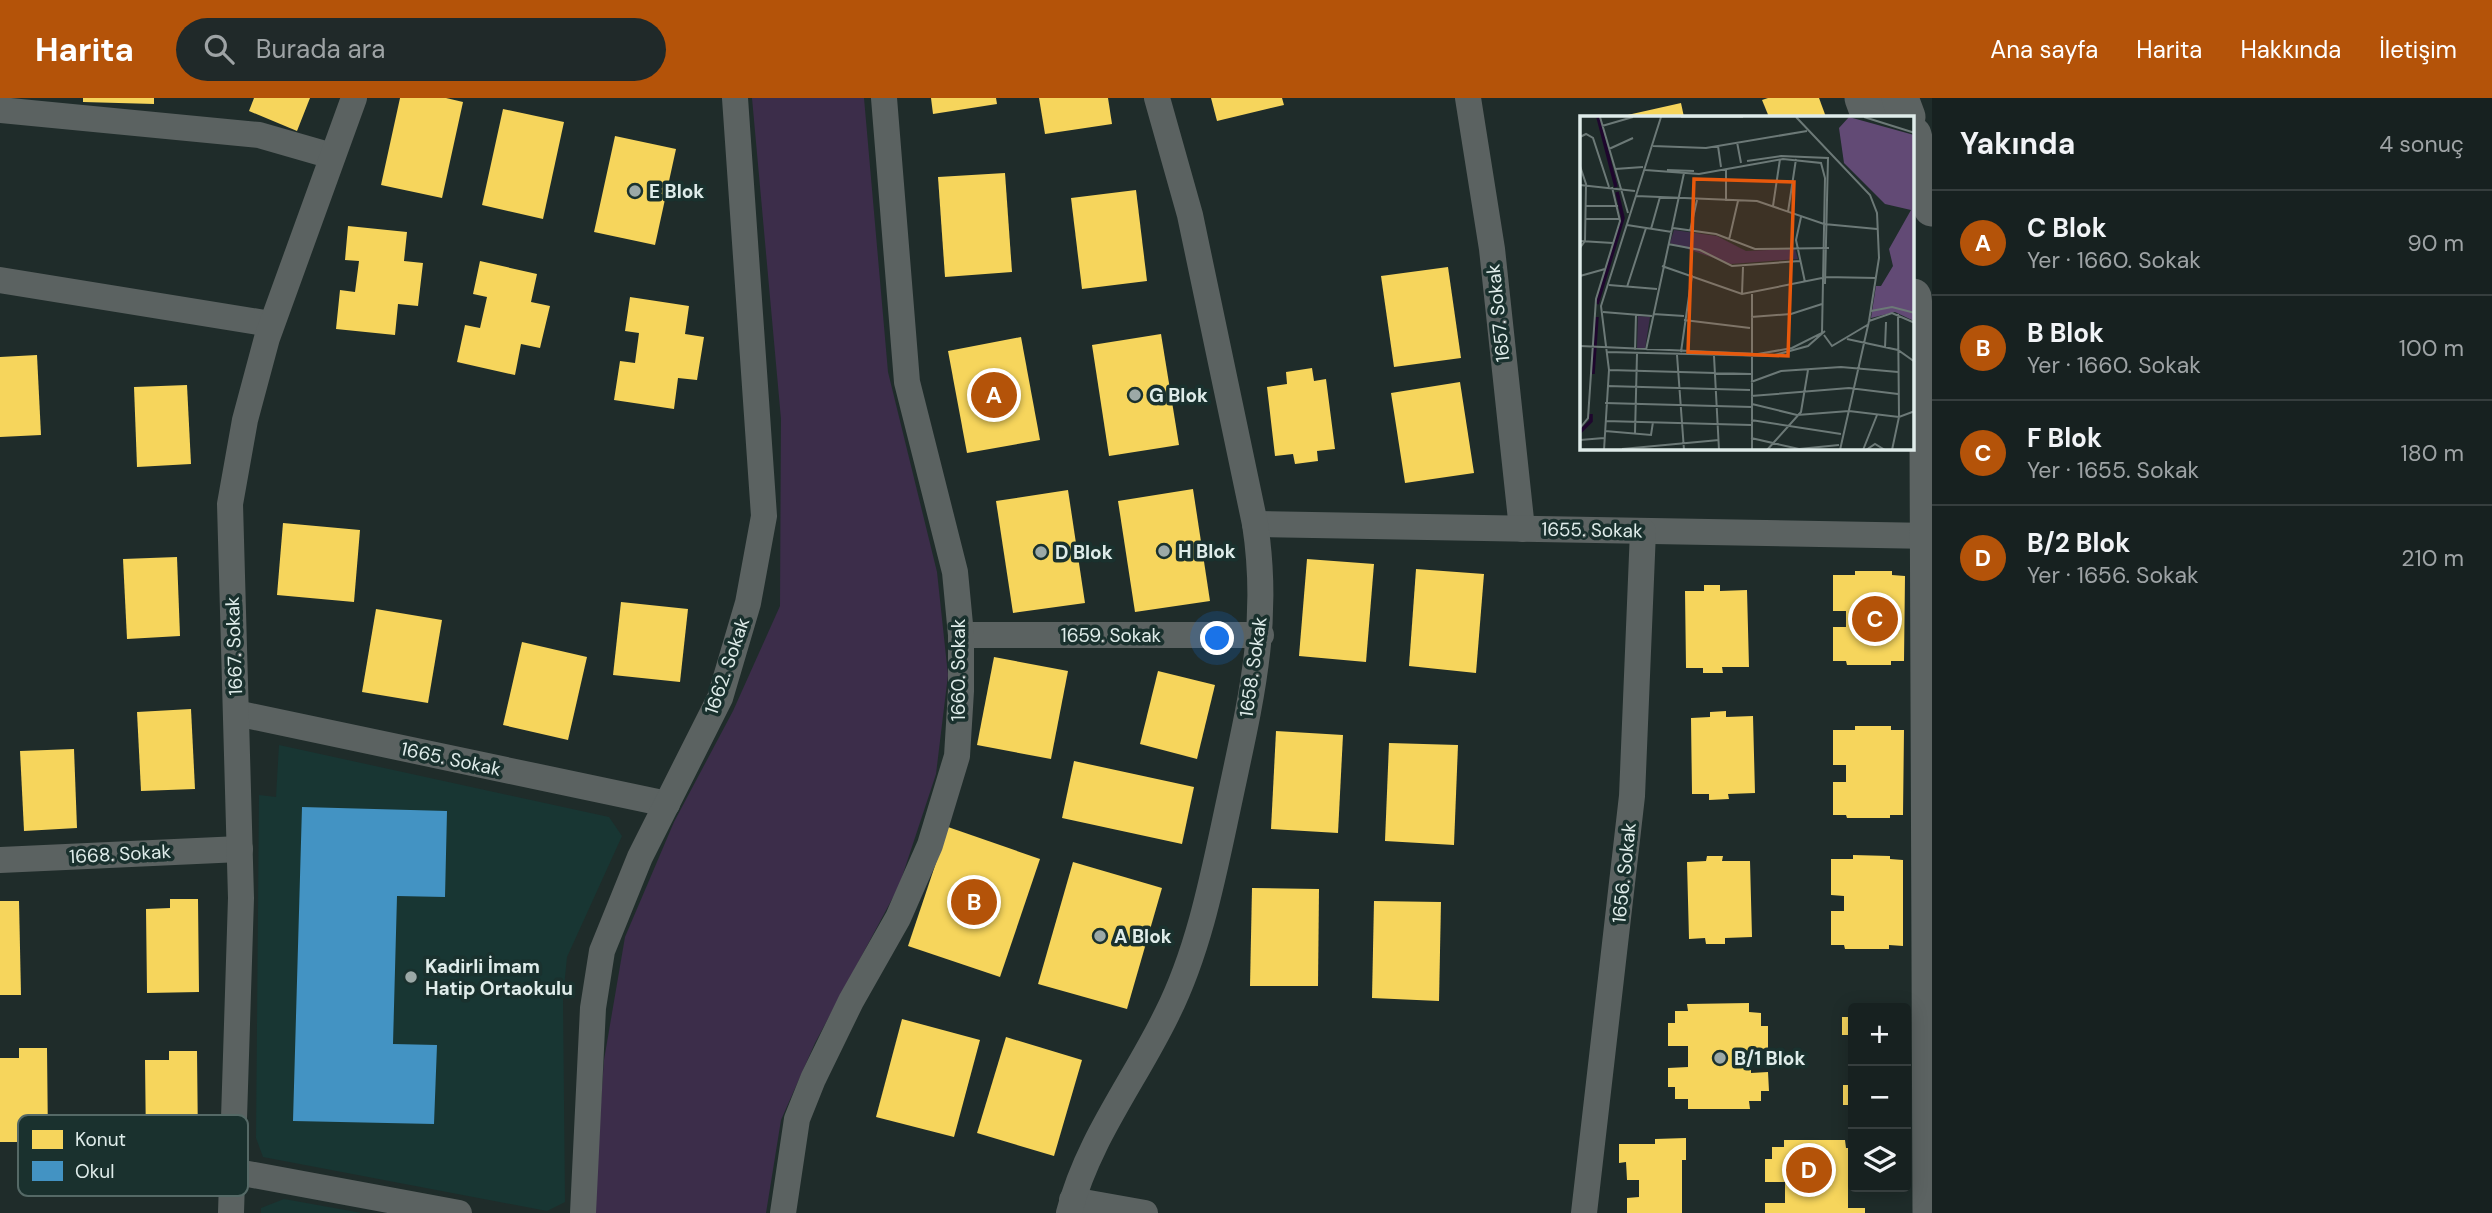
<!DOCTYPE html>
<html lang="tr">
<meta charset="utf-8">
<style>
:root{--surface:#172120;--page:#202929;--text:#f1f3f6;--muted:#9ea3a5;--line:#363e3e;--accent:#b45309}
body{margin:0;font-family:"DM Sans",sans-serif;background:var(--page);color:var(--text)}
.controls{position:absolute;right:21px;bottom:21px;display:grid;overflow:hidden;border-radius:7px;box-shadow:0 4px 18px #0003}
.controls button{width:63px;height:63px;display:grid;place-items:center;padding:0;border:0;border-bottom:2px solid var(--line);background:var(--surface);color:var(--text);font:35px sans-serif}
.you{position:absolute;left:1218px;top:541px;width:24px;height:24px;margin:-18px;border:5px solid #fff;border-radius:50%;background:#1a73e8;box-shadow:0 0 0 10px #1a73e833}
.badge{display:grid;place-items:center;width:46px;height:46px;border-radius:50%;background:var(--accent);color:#fff;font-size:23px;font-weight:700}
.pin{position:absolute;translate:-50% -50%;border:4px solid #fff;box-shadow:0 2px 7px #0006}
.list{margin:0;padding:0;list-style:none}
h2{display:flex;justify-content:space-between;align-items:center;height:91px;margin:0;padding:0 28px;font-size:30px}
h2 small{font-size:23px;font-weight:400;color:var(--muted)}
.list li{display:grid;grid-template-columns:46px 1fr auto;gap:21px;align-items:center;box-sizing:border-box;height:105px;padding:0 28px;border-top:2px solid var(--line)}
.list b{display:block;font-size:26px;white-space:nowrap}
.list p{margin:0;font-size:23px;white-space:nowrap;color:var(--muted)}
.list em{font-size:23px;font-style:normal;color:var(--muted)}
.icon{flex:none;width:38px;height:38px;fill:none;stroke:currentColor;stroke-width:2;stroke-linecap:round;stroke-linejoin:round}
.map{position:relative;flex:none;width:1932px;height:1115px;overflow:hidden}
header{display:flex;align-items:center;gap:42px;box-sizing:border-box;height:98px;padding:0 35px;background:var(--accent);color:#fff}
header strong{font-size:33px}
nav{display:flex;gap:38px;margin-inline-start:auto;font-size:24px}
.search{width:490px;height:63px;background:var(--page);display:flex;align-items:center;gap:18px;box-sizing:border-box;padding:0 24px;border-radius:38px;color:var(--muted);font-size:26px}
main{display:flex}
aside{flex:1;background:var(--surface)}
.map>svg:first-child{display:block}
.built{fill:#183633}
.green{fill:#3c2d4a}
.homes{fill:#f6d55c}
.schools{fill:#4393c3}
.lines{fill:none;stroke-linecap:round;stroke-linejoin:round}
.street{stroke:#5b6261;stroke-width:26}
.secondary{stroke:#5c6362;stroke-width:37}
.poi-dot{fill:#9ca9a7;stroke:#1a312e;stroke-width:2.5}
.labels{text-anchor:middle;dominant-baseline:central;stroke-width:7;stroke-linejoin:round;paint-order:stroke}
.poi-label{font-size:19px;font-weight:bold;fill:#dfecea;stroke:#1a312e;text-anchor:start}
.street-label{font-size:19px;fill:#dfecea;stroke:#1a312e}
.inset-river{fill:none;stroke:#1e062d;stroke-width:3.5}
.inset-road{fill:none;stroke:#6c7977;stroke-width:2}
.view{fill:#e8590c;fill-opacity:0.15;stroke:#e8590c;stroke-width:3.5}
.inset-edge{fill:none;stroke:#dfecea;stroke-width:3.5}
.key{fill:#1a312e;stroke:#556966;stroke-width:2}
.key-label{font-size:19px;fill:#dfecea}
</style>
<header>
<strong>Harita</strong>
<div class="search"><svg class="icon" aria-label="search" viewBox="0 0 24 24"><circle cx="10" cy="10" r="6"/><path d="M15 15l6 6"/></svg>Burada ara</div>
<nav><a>Ana sayfa</a><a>Harita</a><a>Hakkında</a><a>İletişim</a></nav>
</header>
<main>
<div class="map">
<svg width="1932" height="1115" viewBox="0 0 1932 1115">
<rect width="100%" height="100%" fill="#1f2c2a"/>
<!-- built -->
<g class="built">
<path d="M 279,647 L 609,719 L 622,738 L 567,859 L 563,900 L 565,1104 L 547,1113 L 263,1059 L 256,1040 L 259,697 L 276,699 Z"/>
<path d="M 284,1101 L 362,1115 L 261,1115 L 261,1110 Z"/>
</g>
<!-- green -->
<path class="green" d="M 752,0 L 864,0 L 888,274 L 937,474 L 948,577 L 936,676 L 899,788 L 815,945 L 781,1022 L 766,1115 L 593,1115 L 604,962 L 625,839 L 674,724 L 733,613 L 780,508 L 781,321 Z"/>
<!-- homes -->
<g class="homes">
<path d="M 83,0 L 154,0 L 154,6 L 83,4 Z"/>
<path d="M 254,0 L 310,0 L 297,33 L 249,13 Z"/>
<path d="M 400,0 L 446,0 L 463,4 L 442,100 L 381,87 Z"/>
<path d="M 931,0 L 996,0 L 997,6 L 933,16 Z"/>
<path d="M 1039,0 L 1108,0 L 1112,26 L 1045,36 Z"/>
<path d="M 1211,0 L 1282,0 L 1284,7 L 1217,23 Z"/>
<path d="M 1768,0 L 1819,0 L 1826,19 L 1769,19 L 1762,2 Z"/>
<path d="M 1681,5 L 1684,19 L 1623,19 L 1623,18 Z"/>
<path d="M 503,11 L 564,24 L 543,121 L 482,107 Z"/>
<path d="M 615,38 L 676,51 L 655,147 L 594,134 Z"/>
<path d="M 1005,75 L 1012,174 L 945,179 L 938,79 Z"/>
<path d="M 1136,92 L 1147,183 L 1082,191 L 1071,100 Z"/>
<path d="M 348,128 L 407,134 L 404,163 L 423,165 L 418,208 L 398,206 L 395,237 L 336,231 L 340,192 L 355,194 L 359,163 L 345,162 Z"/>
<path d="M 480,163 L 537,176 L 531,204 L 550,208 L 540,250 L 521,246 L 515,277 L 457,264 L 465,227 L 480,230 L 487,199 L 473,196 Z"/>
<path d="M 1448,169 L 1461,260 L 1394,269 L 1381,178 Z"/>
<path d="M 630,199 L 689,208 L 685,236 L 704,239 L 697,282 L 678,280 L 674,311 L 614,302 L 620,263 L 635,265 L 639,235 L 625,233 Z"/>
<path d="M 1161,236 L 1179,347 L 1109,358 L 1092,247 Z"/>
<path d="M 1021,239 L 1040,342 L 967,355 L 948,253 Z"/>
<path d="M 37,257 L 41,337 L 0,339 L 0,259 Z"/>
<path d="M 1312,270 L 1314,283 L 1326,281 L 1335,351 L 1317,353 L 1318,363 L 1295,366 L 1293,356 L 1275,358 L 1267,289 L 1287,286 L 1286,274 Z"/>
<path d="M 1460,284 L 1474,375 L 1405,385 L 1391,295 Z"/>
<path d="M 187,287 L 191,366 L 137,369 L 134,289 Z"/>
<path d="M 1193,391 L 1210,503 L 1135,514 L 1118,403 Z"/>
<path d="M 1068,392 L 1085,505 L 1013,515 L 996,403 Z"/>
<path d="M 283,425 L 360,432 L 354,504 L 277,497 Z"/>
<path d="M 177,459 L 180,538 L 127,541 L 123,461 Z"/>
<path d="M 1307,461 L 1374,466 L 1366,564 L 1299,558 Z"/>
<path d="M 1416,471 L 1484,476 L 1476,575 L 1409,568 Z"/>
<path d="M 1855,473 L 1892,473 L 1892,477 L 1905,478 L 1904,563 L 1891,563 L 1891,567 L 1847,567 L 1846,563 L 1833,563 L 1833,529 L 1846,529 L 1846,513 L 1833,513 L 1833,477 L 1855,477 Z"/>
<path d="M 1704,487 L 1720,487 L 1720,493 L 1747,492 L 1749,569 L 1722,569 L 1723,575 L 1703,575 L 1703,570 L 1686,570 L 1685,493 L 1704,493 Z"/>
<path d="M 621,504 L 688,511 L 680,584 L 613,577 Z"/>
<path d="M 376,511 L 442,522 L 428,605 L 362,594 Z"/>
<path d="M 522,544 L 587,559 L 568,642 L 503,627 Z"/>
<path d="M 994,559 L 1068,573 L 1051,661 L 977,647 Z"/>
<path d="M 1158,573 L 1215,587 L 1197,661 L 1140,646 Z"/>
<path d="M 191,611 L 195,691 L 141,693 L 137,614 Z"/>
<path d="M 1726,613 L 1726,619 L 1753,618 L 1755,695 L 1728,696 L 1729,701 L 1709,702 L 1709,696 L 1692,696 L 1691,620 L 1710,619 L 1710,614 Z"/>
<path d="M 1855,628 L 1891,628 L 1891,632 L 1904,632 L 1903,717 L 1890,717 L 1890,720 L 1847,720 L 1846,717 L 1833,717 L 1833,684 L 1846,684 L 1846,667 L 1833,667 L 1833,632 L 1855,632 Z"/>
<path d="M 1276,633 L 1343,637 L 1338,735 L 1271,731 Z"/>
<path d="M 1389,645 L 1458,647 L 1454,747 L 1385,743 Z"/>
<path d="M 74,651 L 77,730 L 24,733 L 20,653 Z"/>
<path d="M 1074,663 L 1194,689 L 1182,746 L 1062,720 Z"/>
<path d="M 948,729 L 1040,761 L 1000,879 L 908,848 Z"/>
<path d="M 1853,757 L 1890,758 L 1890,761 L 1903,762 L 1903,848 L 1889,847 L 1889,851 L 1845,851 L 1844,847 L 1831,847 L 1831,813 L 1844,813 L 1844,798 L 1831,797 L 1831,761 L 1853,761 Z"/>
<path d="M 1707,758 L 1723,758 L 1722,763 L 1750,763 L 1752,839 L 1725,840 L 1725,846 L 1706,846 L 1705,840 L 1689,841 L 1687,764 L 1706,763 Z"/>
<path d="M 1073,764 L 1162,790 L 1127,911 L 1038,886 Z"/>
<path d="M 1252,790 L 1319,791 L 1318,888 L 1250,888 Z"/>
<path d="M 170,801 L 198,801 L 199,894 L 147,895 L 146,811 L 170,810 Z"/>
<path d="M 0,803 L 19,803 L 21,897 L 0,897 Z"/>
<path d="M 1374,803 L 1441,804 L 1439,903 L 1372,900 Z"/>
<path d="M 1749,905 L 1749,914 L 1761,915 L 1761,928 L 1768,928 L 1768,951 L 1751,950 L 1751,975 L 1768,974 L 1769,993 L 1761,993 L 1761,1003 L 1749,1003 L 1750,1011 L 1688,1011 L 1688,1001 L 1675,1001 L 1675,989 L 1668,989 L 1668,970 L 1688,969 L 1688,948 L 1668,948 L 1668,925 L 1675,925 L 1675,913 L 1688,913 L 1687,906 Z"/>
<rect x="1906" y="913" width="3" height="21"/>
<path d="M 1842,919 L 1853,919 L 1853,954 L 1850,954 L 1850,937 L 1842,937 Z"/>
<path d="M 902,921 L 980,942 L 954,1039 L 876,1019 Z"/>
<path d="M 1006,939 L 1082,962 L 1054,1058 L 977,1035 Z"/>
<path d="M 19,950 L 47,950 L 48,1044 L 0,1044 L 0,960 L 19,960 Z"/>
<path d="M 169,953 L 197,953 L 198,1046 L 146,1047 L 145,962 L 169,962 Z"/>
<path d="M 1850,972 L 1853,972 L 1853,1007 L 1843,1007 L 1843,987 L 1850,987 Z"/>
<rect x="1906" y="991" width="4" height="20"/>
<path d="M 1686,1040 L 1686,1062 L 1682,1062 L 1682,1115 L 1627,1115 L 1627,1100 L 1639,1099 L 1639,1082 L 1627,1082 L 1626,1064 L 1619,1065 L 1619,1046 L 1655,1046 L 1655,1041 Z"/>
<path d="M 1784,1042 L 1845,1042 L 1846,1050 L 1853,1050 L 1853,1087 L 1848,1087 L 1848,1110 L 1865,1110 L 1865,1115 L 1765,1115 L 1765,1105 L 1785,1105 L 1785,1084 L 1765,1084 L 1765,1061 L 1772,1061 L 1772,1049 L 1784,1049 Z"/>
</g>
<!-- schools -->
<path class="schools" d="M 302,709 L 447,713 L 445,799 L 397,798 L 393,946 L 437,947 L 434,1026 L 293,1023 Z"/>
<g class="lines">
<!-- street -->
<g class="street">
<path d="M 1468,0 L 1492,151 L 1522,431"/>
<path d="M 0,12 L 259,37 L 332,58"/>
<path d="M 0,182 L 271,226"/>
<path d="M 1255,426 L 1932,438"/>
<path d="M 961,537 L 1261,537"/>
<path d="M 236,615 L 667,706"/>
<path d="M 0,762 L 240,751"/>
<path d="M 232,1073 L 459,1115"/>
<path d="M 1072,1102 L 1145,1115"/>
<path d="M 231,1115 L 241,800 L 230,406 L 245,322 L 267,240 L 354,0"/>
<path d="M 583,1115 L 593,910 L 602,853 L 640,759 L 720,600 L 748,505 L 764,418 L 735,0"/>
<path d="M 783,1115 L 797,1021 L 813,981 L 851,903 L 898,820 L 930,747 L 957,658 L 961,593 L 961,537 L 955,474 L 907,284 L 884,0"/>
<path d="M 1069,1115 C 1087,1043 1135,982 1167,916 C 1199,852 1213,779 1228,709 C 1249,609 1271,529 1255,426 L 1190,117 L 1157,0"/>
<path d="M 1584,1115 L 1632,698 L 1643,433"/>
</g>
<!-- secondary -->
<g class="secondary">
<path d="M 1863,0 L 1870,19"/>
<path d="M 1900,0 L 1907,19"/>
<path d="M 1913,37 L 1932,110"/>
<path d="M 1913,199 L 1928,341 L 1931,1115"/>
</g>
</g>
<!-- markers -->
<g class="poi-dot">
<circle cx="635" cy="93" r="7"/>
<circle cx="1135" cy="297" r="7"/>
<circle cx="1164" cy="453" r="7"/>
<circle cx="1041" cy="454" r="7"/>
<circle cx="1100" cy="838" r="7"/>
<circle cx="411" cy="879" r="7"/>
<circle cx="1720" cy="960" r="7"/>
</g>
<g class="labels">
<!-- poi labels -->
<g class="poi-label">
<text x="649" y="93">E Blok</text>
<text x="1149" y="297">G Blok</text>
<text x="1178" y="453">H Blok</text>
<text x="1055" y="454">D Blok</text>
<text x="1114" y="838">A Blok</text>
<text x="425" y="868">Kadirli İmam<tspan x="425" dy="22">Hatip Ortaokulu</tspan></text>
<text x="1734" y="960">B/1 Blok</text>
</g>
<!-- street labels -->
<g class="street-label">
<text transform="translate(1498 215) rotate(-96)">1657. Sokak</text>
<text transform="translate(1592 432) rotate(1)">1655. Sokak</text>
<text x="1111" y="537">1659. Sokak</text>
<text transform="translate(234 548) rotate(-92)">1667. Sokak</text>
<text transform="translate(727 568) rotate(-71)">1662. Sokak</text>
<text transform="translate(1253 569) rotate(-82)">1658. Sokak</text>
<text transform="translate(958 572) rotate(-90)">1660. Sokak</text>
<text transform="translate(451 661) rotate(12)">1665. Sokak</text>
<text transform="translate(120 756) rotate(-3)">1668. Sokak</text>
<text transform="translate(1624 775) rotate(-84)">1656. Sokak</text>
</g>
</g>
<!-- overview -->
<g transform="translate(1580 18)">
<rect width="334" height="334" fill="#1f2c2a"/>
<path d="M 94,114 L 137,120 L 166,135 L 215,133 L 218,143 L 151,148 L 90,127 ZM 58,200 L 70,201 L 65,233 L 57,232 Z" fill="#3c2d4a"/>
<path d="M 269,1 L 334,19 L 334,205 L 315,196 L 291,202 L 296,170 L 301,170 L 313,150 L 309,133 L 331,94 L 305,88 L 264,47 L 259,12 Z" fill="#624a75"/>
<path class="inset-river" d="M 18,1 L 36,71M 17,188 L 43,102 L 37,76M 13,258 L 17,201M 0,316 L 11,305 L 11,298"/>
<path class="inset-road" d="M 20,1 L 48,97M 101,1 L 163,1M 216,1 L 290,79 L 297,97 L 299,142 L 289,205 L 260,334M 284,1 L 335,17M 22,10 L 53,1M 0,21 L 6,18 L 13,22 L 29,71M 157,26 L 161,47M 73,30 L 126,32 L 227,15M 138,30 L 141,51M 29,33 L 53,22M 167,45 L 201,40 L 248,42 L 245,168M 0,50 L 6,68 L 5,125 L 0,132M 35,53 L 63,51M 146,53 L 146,85M 87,54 L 114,55M 0,69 L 55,75M 56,80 L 177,85 L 244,108 L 297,113M 6,90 L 38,90M 193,90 L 200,43M 208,96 L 216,43M 221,101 L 216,124 L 225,166M 5,103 L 40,103M 47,109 L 92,116M 93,112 L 136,118 L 175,133 L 249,132M 71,113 L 80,81M 110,115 L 117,84M 149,124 L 158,85M 0,125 L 33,127M 88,128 L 120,134 L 152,150 L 220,145M 82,150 L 162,178 L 242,162M 0,160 L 25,153M 245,161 L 296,162M 29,169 L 77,173M 47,171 L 66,112M 162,178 L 163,151M 291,195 L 312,191 L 335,197M 23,196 L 72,200M 73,198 L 104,200M 171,201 L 211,198 L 242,188M 104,204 L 170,212M 289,205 L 312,197 L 335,207M 244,219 L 252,230 L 289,208M 267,223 L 318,234 L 335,246M 0,230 L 178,238 L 212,232 L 242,217 L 245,62 L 241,47 L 203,43 L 119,58 L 65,54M 305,232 L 306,206M 55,234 L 56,198M 66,234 L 104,57M 26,236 L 191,240 L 228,230 L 245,215M 101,236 L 112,159M 97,239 L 104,334M 134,240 L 139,334M 29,254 L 171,258M 171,266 L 201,255 L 261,251 L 318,256M 27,270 L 170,274M 171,280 L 269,272 L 318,278M 25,287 L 172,291M 172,288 L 217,299 L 269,295 L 319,301 L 335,295M 171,304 L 261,318M 25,305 L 171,309M 0,312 L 8,302 L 16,183 L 40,105 L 32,71M 25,315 L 71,319 L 73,306M 55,317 L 57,238M 171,322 L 219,333 L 259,329M 0,324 L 24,322M 42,333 L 139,324M 24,334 L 29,254 L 21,190 L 81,1M 172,334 L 172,178M 187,334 L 221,296 L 228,254M 283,334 L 297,299M 286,334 L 295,328 L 305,334M 312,334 L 319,301 L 318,198"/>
<path class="view" d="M 114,63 L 214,66 L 208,240 L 108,236 Z"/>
<rect width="334" height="334" class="inset-edge"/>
</g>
<!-- legend -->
<rect x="18" y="1017" width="230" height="81" rx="10" class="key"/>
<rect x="32" y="1032" width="31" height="19" fill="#f6d55c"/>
<rect x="32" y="1063" width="31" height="20" fill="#4393c3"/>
<g class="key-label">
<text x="75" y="1048">Konut</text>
<text x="75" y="1080">Okul</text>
</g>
</svg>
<div class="controls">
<button>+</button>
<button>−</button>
<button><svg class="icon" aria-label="layers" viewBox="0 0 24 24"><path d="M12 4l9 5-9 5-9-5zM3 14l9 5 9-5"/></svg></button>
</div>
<div class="you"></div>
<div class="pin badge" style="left:994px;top:297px">A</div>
<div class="pin badge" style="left:974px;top:804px">B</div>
<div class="pin badge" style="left:1875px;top:521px">C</div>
<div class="pin badge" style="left:1809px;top:1072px">D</div>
</div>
<aside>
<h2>Yakında<small>4 sonuç</small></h2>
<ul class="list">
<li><span class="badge">A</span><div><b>C Blok</b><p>Yer · 1660. Sokak</p></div><em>90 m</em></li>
<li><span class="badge">B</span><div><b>B Blok</b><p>Yer · 1660. Sokak</p></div><em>100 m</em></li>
<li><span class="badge">C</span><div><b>F Blok</b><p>Yer · 1655. Sokak</p></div><em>180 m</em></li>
<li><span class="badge">D</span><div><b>B/2 Blok</b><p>Yer · 1656. Sokak</p></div><em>210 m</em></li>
</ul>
</aside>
</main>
